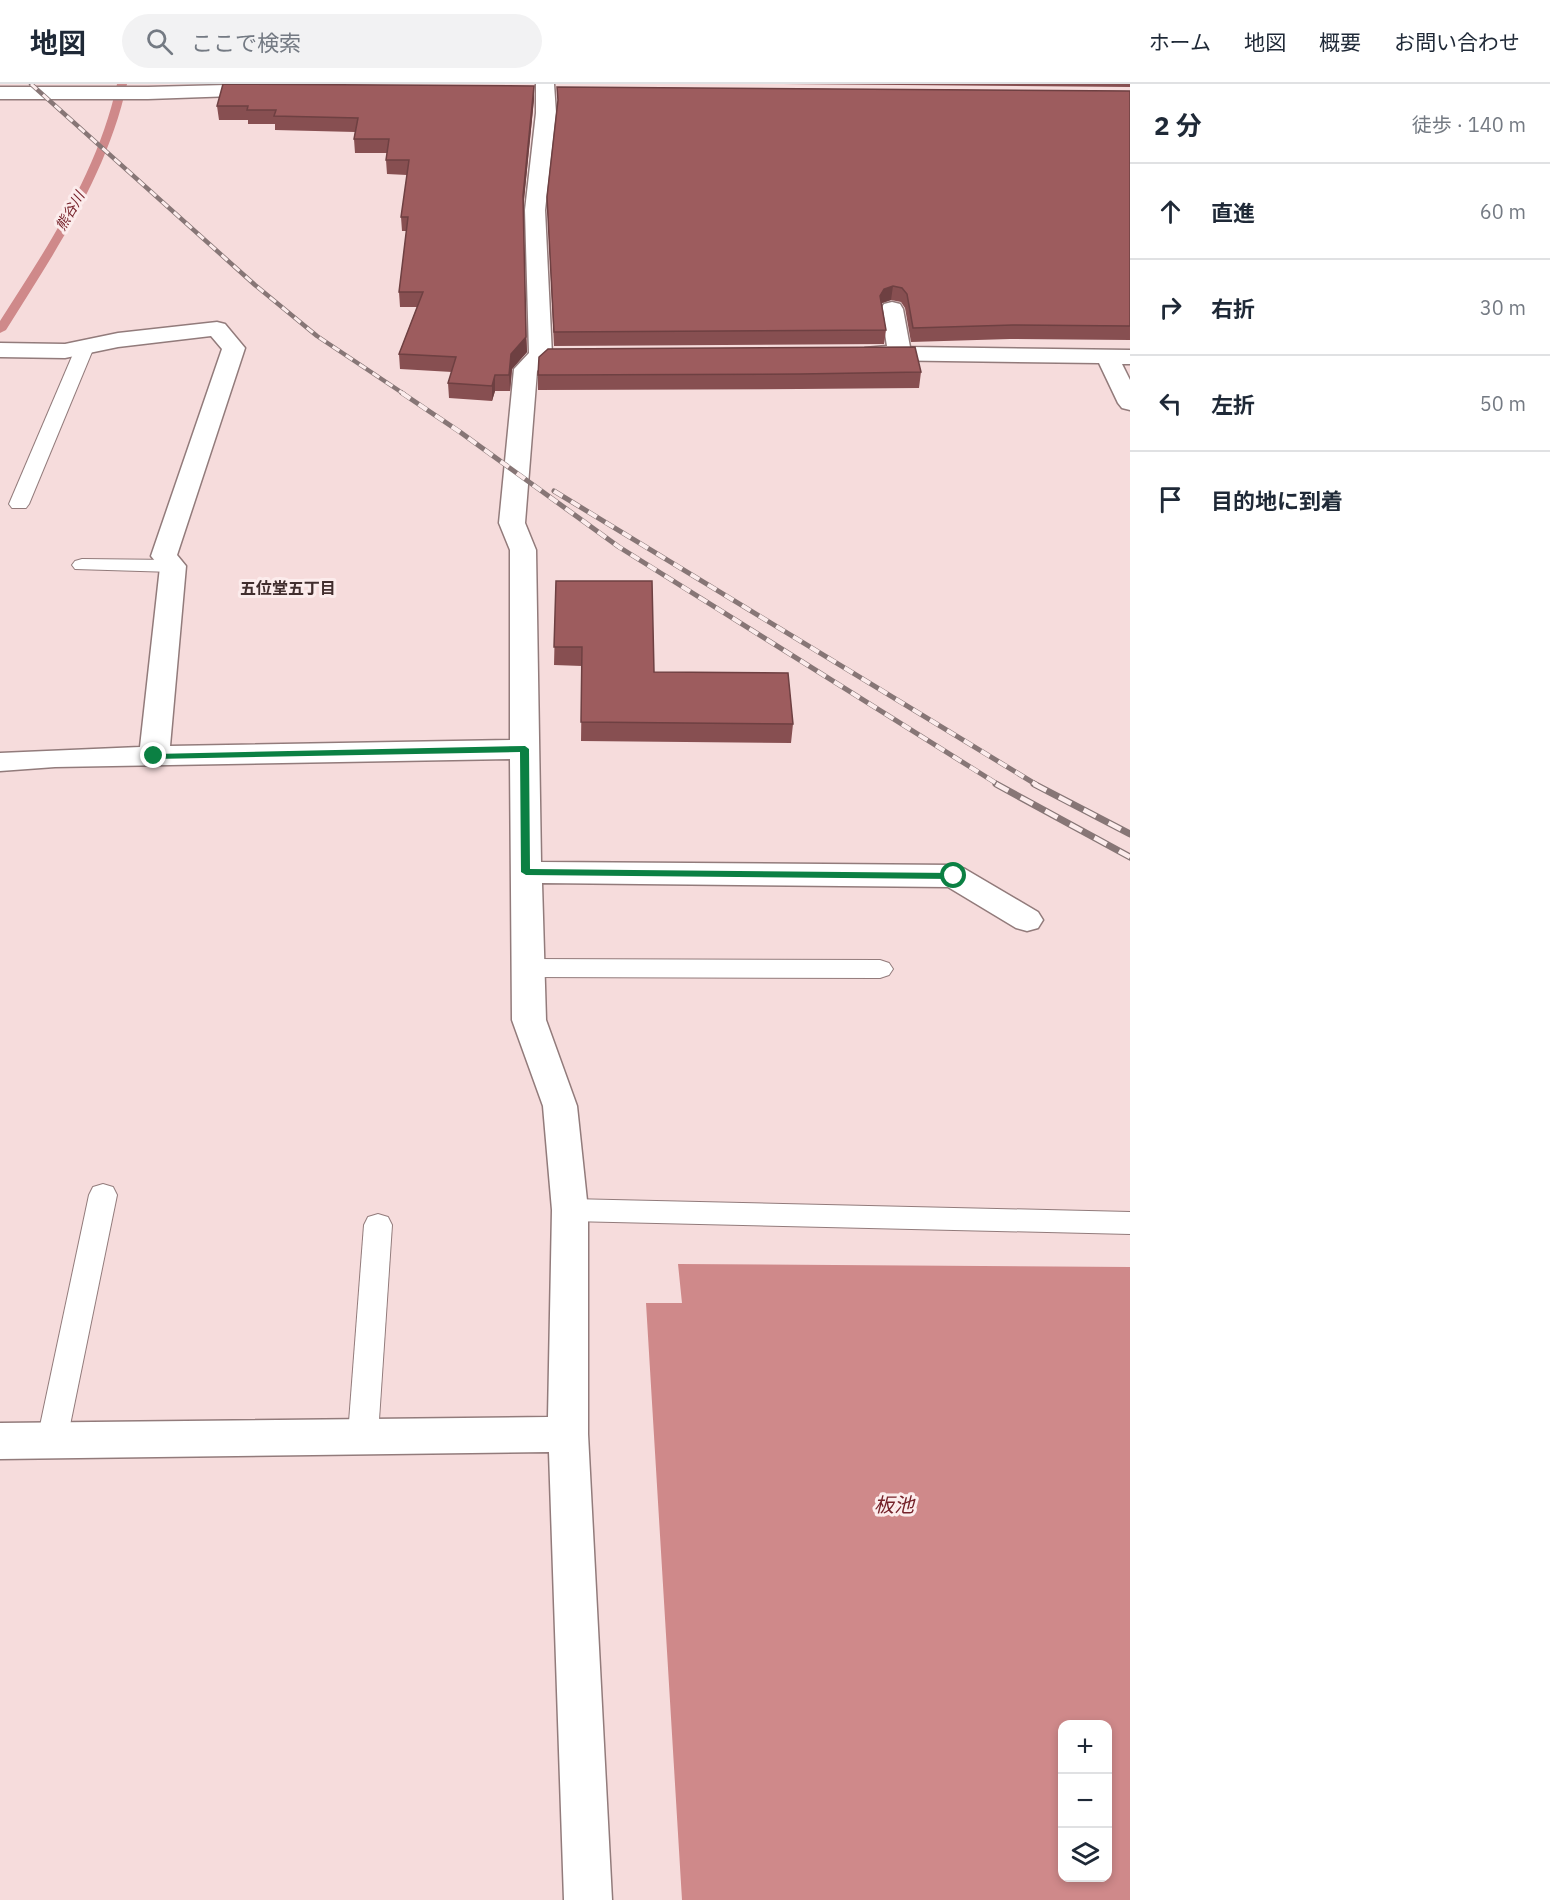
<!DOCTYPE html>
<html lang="ja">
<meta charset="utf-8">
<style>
:root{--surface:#fff;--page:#f2f2f3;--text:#1f2937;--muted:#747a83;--line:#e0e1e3}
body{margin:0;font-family:"IBM Plex Sans","Noto Sans JP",sans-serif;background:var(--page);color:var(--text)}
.controls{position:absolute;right:18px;bottom:18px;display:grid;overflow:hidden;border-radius:12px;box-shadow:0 3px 9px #0003}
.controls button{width:54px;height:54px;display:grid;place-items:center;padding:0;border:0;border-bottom:2px solid var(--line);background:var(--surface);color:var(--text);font:30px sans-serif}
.stop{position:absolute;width:18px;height:18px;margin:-14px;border:4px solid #0b8043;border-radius:50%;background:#fff}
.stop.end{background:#0b8043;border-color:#fff;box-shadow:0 2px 6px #0008}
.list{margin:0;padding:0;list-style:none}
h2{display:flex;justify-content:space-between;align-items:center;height:78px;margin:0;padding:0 24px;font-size:26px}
h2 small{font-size:20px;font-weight:400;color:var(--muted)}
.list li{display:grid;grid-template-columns:39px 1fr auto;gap:18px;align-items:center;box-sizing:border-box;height:96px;padding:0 24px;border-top:2px solid var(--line)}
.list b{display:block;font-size:22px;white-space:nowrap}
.list em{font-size:20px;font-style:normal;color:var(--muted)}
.icon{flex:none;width:33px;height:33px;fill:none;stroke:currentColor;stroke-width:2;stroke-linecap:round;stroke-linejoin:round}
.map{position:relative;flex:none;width:1130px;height:1816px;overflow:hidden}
header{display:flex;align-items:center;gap:36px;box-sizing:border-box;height:84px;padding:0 30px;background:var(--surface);border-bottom:2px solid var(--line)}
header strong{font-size:28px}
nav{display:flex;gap:33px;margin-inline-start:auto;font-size:21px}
.search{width:420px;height:54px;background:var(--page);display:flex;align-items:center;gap:15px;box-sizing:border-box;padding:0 21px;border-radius:33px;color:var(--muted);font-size:22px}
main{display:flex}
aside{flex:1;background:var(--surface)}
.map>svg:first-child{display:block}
.water{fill:#cf898a;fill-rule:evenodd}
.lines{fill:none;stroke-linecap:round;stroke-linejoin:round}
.stream{fill:#cf898a;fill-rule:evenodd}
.service-casing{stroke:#927b7b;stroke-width:2}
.minor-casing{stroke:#927b7b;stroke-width:3}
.service{fill:#fff;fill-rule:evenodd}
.minor{fill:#fff;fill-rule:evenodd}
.rail-far2-casing{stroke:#877676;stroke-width:4.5}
.rail-far1-casing{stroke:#877676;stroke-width:5}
.rail-casing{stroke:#877676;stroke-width:7}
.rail-far2{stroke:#fcecec;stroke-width:3;stroke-dasharray:8;stroke-linecap:butt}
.rail-far1{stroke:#fcecec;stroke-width:4;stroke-dasharray:10;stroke-linecap:butt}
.rail{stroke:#fcecec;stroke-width:4.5;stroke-dasharray:14;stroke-linecap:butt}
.wall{fill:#874f51}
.shaded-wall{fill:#6e4042}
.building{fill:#9d5c5e;stroke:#6e4042;stroke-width:1.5}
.route{fill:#0b8043}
.labels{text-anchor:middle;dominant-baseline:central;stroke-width:6;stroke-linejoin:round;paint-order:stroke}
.far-water-label{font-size:14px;font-style:italic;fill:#75222a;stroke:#fcecec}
.neighbourhood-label{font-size:16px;font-weight:bold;fill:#412e2e;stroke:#fcecec}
.near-water-label{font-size:20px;font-style:italic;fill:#75222a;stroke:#fcecec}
</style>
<header>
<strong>地図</strong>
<div class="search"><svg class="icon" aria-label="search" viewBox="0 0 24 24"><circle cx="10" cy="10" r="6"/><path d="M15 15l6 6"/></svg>ここで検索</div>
<nav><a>ホーム</a><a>地図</a><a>概要</a><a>お問い合わせ</a></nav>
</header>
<main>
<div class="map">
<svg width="1130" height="1816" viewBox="0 0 1130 1816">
<rect width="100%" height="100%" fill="#f6dcdc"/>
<!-- water -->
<path class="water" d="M 678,1180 L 1130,1183 L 1130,1816 L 682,1816 L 646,1219 L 682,1219 ZM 1062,1640 L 1108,1640 L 1108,1794 L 1062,1794 Z"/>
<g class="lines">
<!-- stream -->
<path class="stream" d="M 117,0 L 127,0 C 107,91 55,168 6,246 L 0,249 L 0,237 C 48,162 98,88 117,0 Z"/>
<defs>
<g id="service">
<path d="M 85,258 L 91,259 L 94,263 L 29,420 L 26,424 L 12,424 L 9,420 L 76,263 L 79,259 Z"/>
<path d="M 82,475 L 173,476 L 180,478 L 183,482 L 180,486 L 173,488 L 75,485 L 72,481 L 75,477 Z"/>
<path d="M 527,875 L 880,876 L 889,879 L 893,885 L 889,891 L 880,894 L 527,893 L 518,890 L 514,884 L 518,878 Z"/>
<path d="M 103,1100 L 113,1103 L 117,1111 L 67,1356 L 63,1366 L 52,1370 L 41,1366 L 37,1356 L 89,1111 L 93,1103 Z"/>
<path d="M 570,1115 L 1130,1128 L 1130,1150 L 570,1137 L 560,1134 L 556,1126 L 560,1118 Z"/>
<path d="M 378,1130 L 388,1133 L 392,1141 L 378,1351 L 374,1361 L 363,1364 L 352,1361 L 348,1351 L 364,1141 L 368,1133 Z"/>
</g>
<g id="minor">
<path d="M 269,0 L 276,5 L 274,9 L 267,11 L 148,15 L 0,15 L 0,3 L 148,3 Z"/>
<path d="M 536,0 L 554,0 L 556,29 L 545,126 L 552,271 L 537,287 L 525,439 L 536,466 L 541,778 L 954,781 L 965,785 L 1038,828 L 1043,836 L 1038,844 L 1027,847 L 1016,844 L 948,803 L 542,799 L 546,936 L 577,1022 L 588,1126 L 588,1350 L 612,1816 L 564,1816 L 549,1368 L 0,1375 L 0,1339 L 548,1333 L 552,1126 L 543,1022 L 512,936 L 510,675 L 55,683 L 0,687 L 0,669 L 140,663 L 160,483 L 151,472 L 222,265 L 211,252 L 118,263 L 65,274 L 0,273 L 0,259 L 65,260 L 118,249 L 217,238 L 225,240 L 245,264 L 177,471 L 186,482 L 170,662 L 510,656 L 510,466 L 499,439 L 514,285 L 529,269 L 525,126 L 536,29 Z"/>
<path d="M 892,218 L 900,220 L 903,225 L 910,263 L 1130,266 L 1130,280 L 1122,280 L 1130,296 L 1130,326 L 1122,324 L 1118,319 L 1099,279 L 873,276 L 865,274 L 862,269 L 865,264 L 887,262 L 881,225 L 884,220 Z"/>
</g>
</defs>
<!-- service casing -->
<use href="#service" class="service-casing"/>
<!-- minor casing -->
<use href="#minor" class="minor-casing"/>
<!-- service -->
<use href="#service" class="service"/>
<!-- minor -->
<use href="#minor" class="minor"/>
<defs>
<path id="rail-far2" d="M 31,0 L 255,201 L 317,252 L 404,310"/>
<g id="rail-far1">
<path d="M 402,309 L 460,348 L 619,463 L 999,701"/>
<path d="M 554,407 L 1037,701"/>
</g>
<g id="rail">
<path d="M 996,700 L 1130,773"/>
<path d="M 1034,700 L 1130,750"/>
</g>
</defs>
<!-- rail-far2 casing -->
<use href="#rail-far2" class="rail-far2-casing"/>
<!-- rail-far1 casing -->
<use href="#rail-far1" class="rail-far1-casing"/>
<!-- rail casing -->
<use href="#rail" class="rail-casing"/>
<!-- rail-far2 -->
<use href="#rail-far2" class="rail-far2"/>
<!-- rail-far1 -->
<use href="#rail-far1" class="rail-far1"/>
<!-- rail -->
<use href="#rail" class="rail"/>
</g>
<!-- wall -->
<g class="wall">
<path d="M 783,0 L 1130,0 L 1130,3 Z"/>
<path d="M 557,3 L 1130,7 L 1130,256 L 1010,255 L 911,258 L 905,224 L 901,218 L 891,216 L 882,219 L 886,246 L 884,260 L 554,262 L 547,113 L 558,21 Z"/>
<path d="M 534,15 L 523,125 L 527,268 L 512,285 L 510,307 L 495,307 L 492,317 L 449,314 L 448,299 L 452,288 L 400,285 L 399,270 L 417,223 L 400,223 L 399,208 L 407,147 L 402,147 L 401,133 L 407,91 L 387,90 L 386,76 L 387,69 L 355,69 L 354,55 L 355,48 L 275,46 L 275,40 L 248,40 L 248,36 L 219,36 L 217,22 Z"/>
<path d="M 921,288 L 919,304 L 799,305 L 538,306 L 538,291 Z"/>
<path d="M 556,497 L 654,588 L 793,640 L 791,659 L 581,657 L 582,582 L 554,581 Z"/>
</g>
<!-- shaded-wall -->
<g class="shaded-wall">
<path d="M 534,2 L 534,15 L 523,126 L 523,112 Z"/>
<path d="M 893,202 L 891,216 L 882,219 L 880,212 L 884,205 Z"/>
<path d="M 526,253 L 527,268 L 512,285 L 510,307 L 509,291 L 511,270 Z"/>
<path d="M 495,291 L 495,307 L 492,317 L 492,302 Z"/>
</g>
<!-- building -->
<g class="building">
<path d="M 223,0 L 534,2 L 523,112 L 526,253 L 511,270 L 509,291 L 495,291 L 492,302 L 448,299 L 456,273 L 399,270 L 423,208 L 399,208 L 408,133 L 401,133 L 409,76 L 386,76 L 389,55 L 354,55 L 358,34 L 274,32 L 276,26 L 247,26 L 248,22 L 217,22 Z"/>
<path d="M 557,3 L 1130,7 L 1130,242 L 1013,241 L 913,244 L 907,210 L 902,204 L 893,202 L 884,205 L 880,212 L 886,246 L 554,248 L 547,113 L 558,16 Z"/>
<path d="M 915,263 L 921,288 L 800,290 L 538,291 L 539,273 L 548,265 Z"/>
<path d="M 556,497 L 652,497 L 654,588 L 788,589 L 793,640 L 581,638 L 582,563 L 554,563 Z"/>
</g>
<!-- route -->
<path class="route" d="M 525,662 L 529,665 L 530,785 L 954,789 L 959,792 L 954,795 L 526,791 L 521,788 L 520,668 L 154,675 L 150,672 L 154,670 Z"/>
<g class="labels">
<!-- far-water labels -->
<g class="far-water-label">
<text transform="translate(70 127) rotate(-60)">熊谷川</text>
</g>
<!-- neighbourhood labels -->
<g class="neighbourhood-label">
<text x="288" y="504">五位堂五丁目</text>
</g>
<!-- near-water labels -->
<g class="near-water-label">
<text x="894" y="1420">板池</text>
</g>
</g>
</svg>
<div class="controls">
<button>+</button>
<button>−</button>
<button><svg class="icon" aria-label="layers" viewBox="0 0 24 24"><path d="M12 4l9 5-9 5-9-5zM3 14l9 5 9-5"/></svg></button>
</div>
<div class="stop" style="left:954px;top:792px"></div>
<div class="stop end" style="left:154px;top:672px"></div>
</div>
<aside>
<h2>2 分<small>徒歩 · 140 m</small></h2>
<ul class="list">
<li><svg class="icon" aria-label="ahead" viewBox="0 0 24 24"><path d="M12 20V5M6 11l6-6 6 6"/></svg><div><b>直進</b></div><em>60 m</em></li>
<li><svg class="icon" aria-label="right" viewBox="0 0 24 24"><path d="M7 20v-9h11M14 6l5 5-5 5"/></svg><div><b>右折</b></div><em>30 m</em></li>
<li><svg class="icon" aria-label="left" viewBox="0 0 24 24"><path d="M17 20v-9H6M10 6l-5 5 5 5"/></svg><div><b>左折</b></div><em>50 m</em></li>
<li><svg class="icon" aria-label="arrive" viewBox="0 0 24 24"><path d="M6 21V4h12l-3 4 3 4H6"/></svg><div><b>目的地に到着</b></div></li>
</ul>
</aside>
</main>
